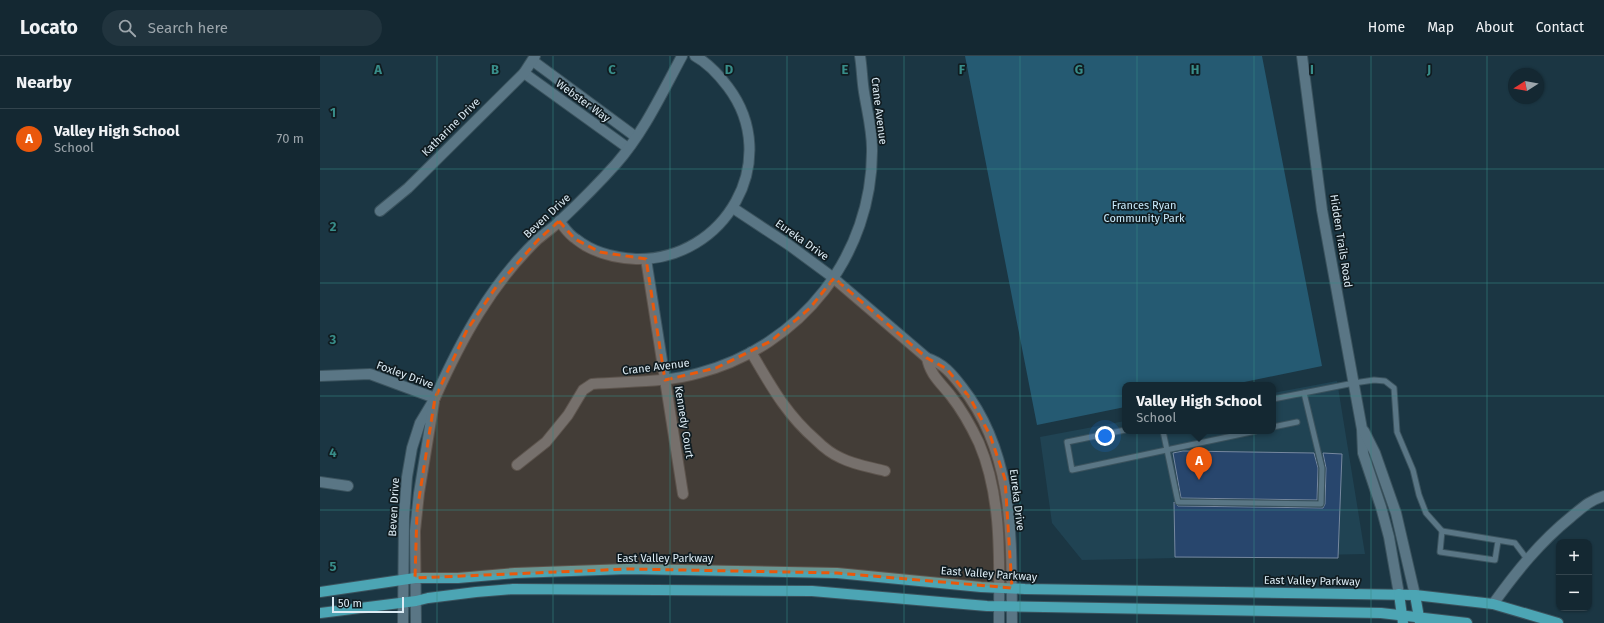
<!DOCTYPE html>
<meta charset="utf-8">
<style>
:root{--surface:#142832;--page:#21343e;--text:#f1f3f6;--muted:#9da6ac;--line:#33444d;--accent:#ea580c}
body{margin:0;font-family:"Fira Sans",sans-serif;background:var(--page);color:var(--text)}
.controls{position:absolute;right:12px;bottom:12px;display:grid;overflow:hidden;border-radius:8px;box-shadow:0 1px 3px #0004}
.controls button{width:36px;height:36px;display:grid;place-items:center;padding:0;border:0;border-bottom:1px solid var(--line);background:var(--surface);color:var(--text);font:20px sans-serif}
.compass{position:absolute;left:1188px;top:12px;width:36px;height:36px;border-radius:50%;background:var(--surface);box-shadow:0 1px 3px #0004;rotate:259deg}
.scale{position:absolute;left:12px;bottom:10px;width:72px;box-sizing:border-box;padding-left:4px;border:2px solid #dcebf4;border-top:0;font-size:11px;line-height:14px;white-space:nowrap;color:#dcebf4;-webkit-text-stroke:3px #101c21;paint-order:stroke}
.you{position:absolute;left:785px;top:380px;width:14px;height:14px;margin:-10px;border:3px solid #fff;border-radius:50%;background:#1a73e8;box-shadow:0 0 0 6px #1a73e833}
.badge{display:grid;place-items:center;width:26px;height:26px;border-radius:50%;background:var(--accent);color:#fff;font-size:13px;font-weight:700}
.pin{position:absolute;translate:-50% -33px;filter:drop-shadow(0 1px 2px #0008)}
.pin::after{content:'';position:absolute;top:21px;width:14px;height:12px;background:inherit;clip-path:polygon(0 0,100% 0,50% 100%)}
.popup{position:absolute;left:802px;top:326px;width:154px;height:52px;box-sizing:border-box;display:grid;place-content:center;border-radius:8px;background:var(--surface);filter:drop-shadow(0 1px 3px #0005);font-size:13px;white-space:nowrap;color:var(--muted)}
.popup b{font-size:15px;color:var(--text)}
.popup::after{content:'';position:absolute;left:50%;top:100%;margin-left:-8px;border:8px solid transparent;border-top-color:var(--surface)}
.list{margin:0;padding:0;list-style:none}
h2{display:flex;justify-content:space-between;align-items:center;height:52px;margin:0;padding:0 16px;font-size:17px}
h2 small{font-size:13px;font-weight:400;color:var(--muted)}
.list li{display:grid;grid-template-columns:26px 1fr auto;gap:12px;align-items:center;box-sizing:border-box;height:60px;padding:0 16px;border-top:1px solid var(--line)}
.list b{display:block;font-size:15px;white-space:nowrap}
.list p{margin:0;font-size:13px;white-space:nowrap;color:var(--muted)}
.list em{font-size:13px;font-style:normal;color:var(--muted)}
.icon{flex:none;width:22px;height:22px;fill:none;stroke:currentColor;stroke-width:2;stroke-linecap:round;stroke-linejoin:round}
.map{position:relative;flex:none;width:1284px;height:567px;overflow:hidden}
header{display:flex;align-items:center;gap:24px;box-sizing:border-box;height:56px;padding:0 20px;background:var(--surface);border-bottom:1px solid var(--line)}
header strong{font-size:19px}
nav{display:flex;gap:22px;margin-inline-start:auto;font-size:14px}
.search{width:280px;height:36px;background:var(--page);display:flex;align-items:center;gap:10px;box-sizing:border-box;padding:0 14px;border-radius:22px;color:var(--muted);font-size:15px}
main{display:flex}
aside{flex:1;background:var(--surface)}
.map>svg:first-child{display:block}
.built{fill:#204353}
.green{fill:#255a72}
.building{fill:#28466d;stroke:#76889f}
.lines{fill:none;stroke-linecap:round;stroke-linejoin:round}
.service-casing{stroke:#3b535e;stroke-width:7}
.minor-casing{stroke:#3b535e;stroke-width:12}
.tertiary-casing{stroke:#3b535e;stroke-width:12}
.primary-casing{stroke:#3b535e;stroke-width:12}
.service{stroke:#5a7685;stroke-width:5}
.minor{stroke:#5a7685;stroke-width:10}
.tertiary{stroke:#5a7685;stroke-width:10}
.primary{stroke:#4ca5b4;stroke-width:10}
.marked{fill:#e8590c;fill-opacity:0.2;stroke:#e8590c;stroke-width:3;stroke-dasharray:8 5;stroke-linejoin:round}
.grid{fill:none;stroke:#388d89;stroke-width:1;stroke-opacity:0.55}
.labels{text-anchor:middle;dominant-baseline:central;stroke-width:3.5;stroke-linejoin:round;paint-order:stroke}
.street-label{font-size:11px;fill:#dcebf4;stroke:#101c21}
.park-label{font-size:11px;fill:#c9eafb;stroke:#101c21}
.grid-label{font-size:13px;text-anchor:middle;font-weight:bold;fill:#388d89;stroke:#101c21;stroke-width:3.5;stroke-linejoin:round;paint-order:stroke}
</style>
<header>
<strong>Locato</strong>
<div class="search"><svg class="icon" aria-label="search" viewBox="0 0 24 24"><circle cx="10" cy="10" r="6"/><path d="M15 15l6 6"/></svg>Search here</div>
<nav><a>Home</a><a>Map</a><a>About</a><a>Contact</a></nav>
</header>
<main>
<aside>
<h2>Nearby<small></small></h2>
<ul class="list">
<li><span class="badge">A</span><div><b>Valley High School</b><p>School</p></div><em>70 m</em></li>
</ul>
</aside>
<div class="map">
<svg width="1284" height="567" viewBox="0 0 1284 567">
<rect width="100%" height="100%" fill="#1b3643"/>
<!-- built -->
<path class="built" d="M 1017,325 L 1045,498 L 762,504 L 732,467 L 720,381 L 805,365 L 805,375 L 953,375 L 953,337 Z"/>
<!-- green -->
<path class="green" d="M 645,0 L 942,0 L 1002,310 L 910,329 L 805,329 L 805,351 L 717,369 Z"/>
<!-- building -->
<g class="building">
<path d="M 863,395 L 994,397 L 998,412 L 997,444 L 861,442 L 853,397 Z"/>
<path d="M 1003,397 L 1022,398 L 1018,502 L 855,501 L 854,446 L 858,450 L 1003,452 L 1005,448 L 1006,412 Z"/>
</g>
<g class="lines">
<defs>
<g id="service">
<path d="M 953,343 L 1034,327 L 1054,324 L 1065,325 L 1074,332 L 1077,376 L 1093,414 L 1099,439 L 1106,457 L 1122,475"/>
<path d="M 953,371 L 977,366"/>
<path d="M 805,374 L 747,386 L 752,414 L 936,375"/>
<path d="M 843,375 L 858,446 L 1001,448 L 1002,412 L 984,337"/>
<path d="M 1178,485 L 1175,504 L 1120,496 L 1122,475 L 1195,487 L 1207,503"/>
</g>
<g id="minor">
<path d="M 213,5 L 316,81"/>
<path d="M 204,17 L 308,92"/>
<path d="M 413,152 L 469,189 L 511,220 L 607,302"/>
<path d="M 60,155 L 88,132 L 204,17 L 215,0"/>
<path d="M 239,165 C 244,171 249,179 256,183 C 272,196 295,202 316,203 C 405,205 463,104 408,31 C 399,19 388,7 375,0"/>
<path d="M 326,203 L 363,438"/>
<path d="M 431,296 C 451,330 466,358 496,384 C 503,391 512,398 521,402 C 535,409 550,411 565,415"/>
<path d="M 0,320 L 50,318 L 115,342 C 141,284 171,228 218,183 C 225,177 234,171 241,164 C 260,146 279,127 296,108 C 324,76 342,37 362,0"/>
<path d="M 197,409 L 226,386 L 248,359 L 263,334 L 272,328 C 308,325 344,327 379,317 C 481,290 553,199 552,93 C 552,73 547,55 544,36 C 542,24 542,12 540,0"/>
<path d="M 0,426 L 28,430"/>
<path d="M 1173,548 C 1196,516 1220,486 1251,461 C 1262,452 1270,444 1284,440"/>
</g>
<g id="tertiary">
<path d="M 982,0 L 1002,154 L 1042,373 L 1043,397 L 1061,451 L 1069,481 L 1079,538"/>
<path d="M 1044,375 L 1055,397 L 1076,457 L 1095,539"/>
<path d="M 83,567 L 84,461 L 87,421 L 92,392 L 100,367 L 115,342"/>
<path d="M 96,567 L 95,475 L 99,437 L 114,346"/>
<path d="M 679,567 C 679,508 683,443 659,387 C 651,370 642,354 631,340 C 621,327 610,319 607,302 C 623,307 632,318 642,331 C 696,400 691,484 692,567"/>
</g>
<g id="primary">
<path d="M 0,536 L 95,522 L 138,522 L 195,517 L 308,513 L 517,517 L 661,531 L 705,533 L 1095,539 L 1173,548 L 1238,567"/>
<path d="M 1079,538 L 1083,567"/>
<path d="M 1095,539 L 1100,567"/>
<path d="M 0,557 L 96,545 L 108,542 L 156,536 L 193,533 L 492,535 L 667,550 L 1061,557 L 1147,567"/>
</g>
</defs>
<!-- service casing -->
<use href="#service" class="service-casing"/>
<!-- minor casing -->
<use href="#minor" class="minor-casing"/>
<!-- tertiary casing -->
<use href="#tertiary" class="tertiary-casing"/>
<!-- primary casing -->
<use href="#primary" class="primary-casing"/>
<!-- service -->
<use href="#service" class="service"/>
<!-- minor -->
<use href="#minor" class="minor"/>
<!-- tertiary -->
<use href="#tertiary" class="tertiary"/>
<!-- primary -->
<use href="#primary" class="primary"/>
</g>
<!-- marked area -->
<path class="marked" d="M 239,165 L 255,183 L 280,196 L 326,203 L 345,324 L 396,312 L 451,285 L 490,252 L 514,222 L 607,302 L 627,313 L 650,342 L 670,379 L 685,423 L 692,532 L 517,517 L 412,515 L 308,513 L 95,522 L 97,455 L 115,342 L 147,274 L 176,231 L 218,184 Z"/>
<!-- grid -->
<path class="grid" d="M 117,0 L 117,567M 233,0 L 233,567M 350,0 L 350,567M 467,0 L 467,567M 584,0 L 584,567M 700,0 L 700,567M 817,0 L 817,567M 934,0 L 934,567M 1051,0 L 1051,567M 1167,0 L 1167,567M 0,113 L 1284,113M 0,227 L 1284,227M 0,340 L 1284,340M 0,454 L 1284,454"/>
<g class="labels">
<!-- street labels -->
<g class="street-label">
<text transform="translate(263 45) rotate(36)">Webster Way</text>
<text transform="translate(559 55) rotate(83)">Crane Avenue</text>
<text transform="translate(131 71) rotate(-45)">Katharine Drive</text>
<text transform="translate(227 160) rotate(-43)">Beven Drive</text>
<text transform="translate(482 184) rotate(35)">Eureka Drive</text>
<text transform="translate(1021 185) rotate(81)">Hidden Trails Road</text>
<text transform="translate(336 311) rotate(-7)">Crane Avenue</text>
<text transform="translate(85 319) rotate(20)">Foxley Drive</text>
<text transform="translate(364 366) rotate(81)">Kennedy Court</text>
<text transform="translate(697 444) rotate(83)">Eureka Drive</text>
<text transform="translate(74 451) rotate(-87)">Beven Drive</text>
<text x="345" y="502">East Valley Parkway</text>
<text transform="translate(669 518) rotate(4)">East Valley Parkway</text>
<text transform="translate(992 525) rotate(1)">East Valley Parkway</text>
</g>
<!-- park labels -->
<g class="park-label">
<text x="824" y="149">Frances Ryan<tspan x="824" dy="13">Community Park</tspan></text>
</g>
</g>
<g class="grid-label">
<text x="58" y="18">A</text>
<text x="175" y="18">B</text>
<text x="292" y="18">C</text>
<text x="409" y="18">D</text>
<text x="525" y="18">E</text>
<text x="642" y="18">F</text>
<text x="759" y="18">G</text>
<text x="875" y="18">H</text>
<text x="992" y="18">I</text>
<text x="1109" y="18">J</text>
<text x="13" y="61">1</text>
<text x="13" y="175">2</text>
<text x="13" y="288">3</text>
<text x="13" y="401">4</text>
<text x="13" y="515">5</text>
</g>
</svg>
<div class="controls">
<button>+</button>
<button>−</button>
</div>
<svg class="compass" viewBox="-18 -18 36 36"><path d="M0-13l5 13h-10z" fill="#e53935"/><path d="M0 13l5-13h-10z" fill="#9da6ac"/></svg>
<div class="scale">50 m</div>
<div class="you"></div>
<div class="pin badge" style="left:879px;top:424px">A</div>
<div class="popup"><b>Valley High School</b>School</div>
</div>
</main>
